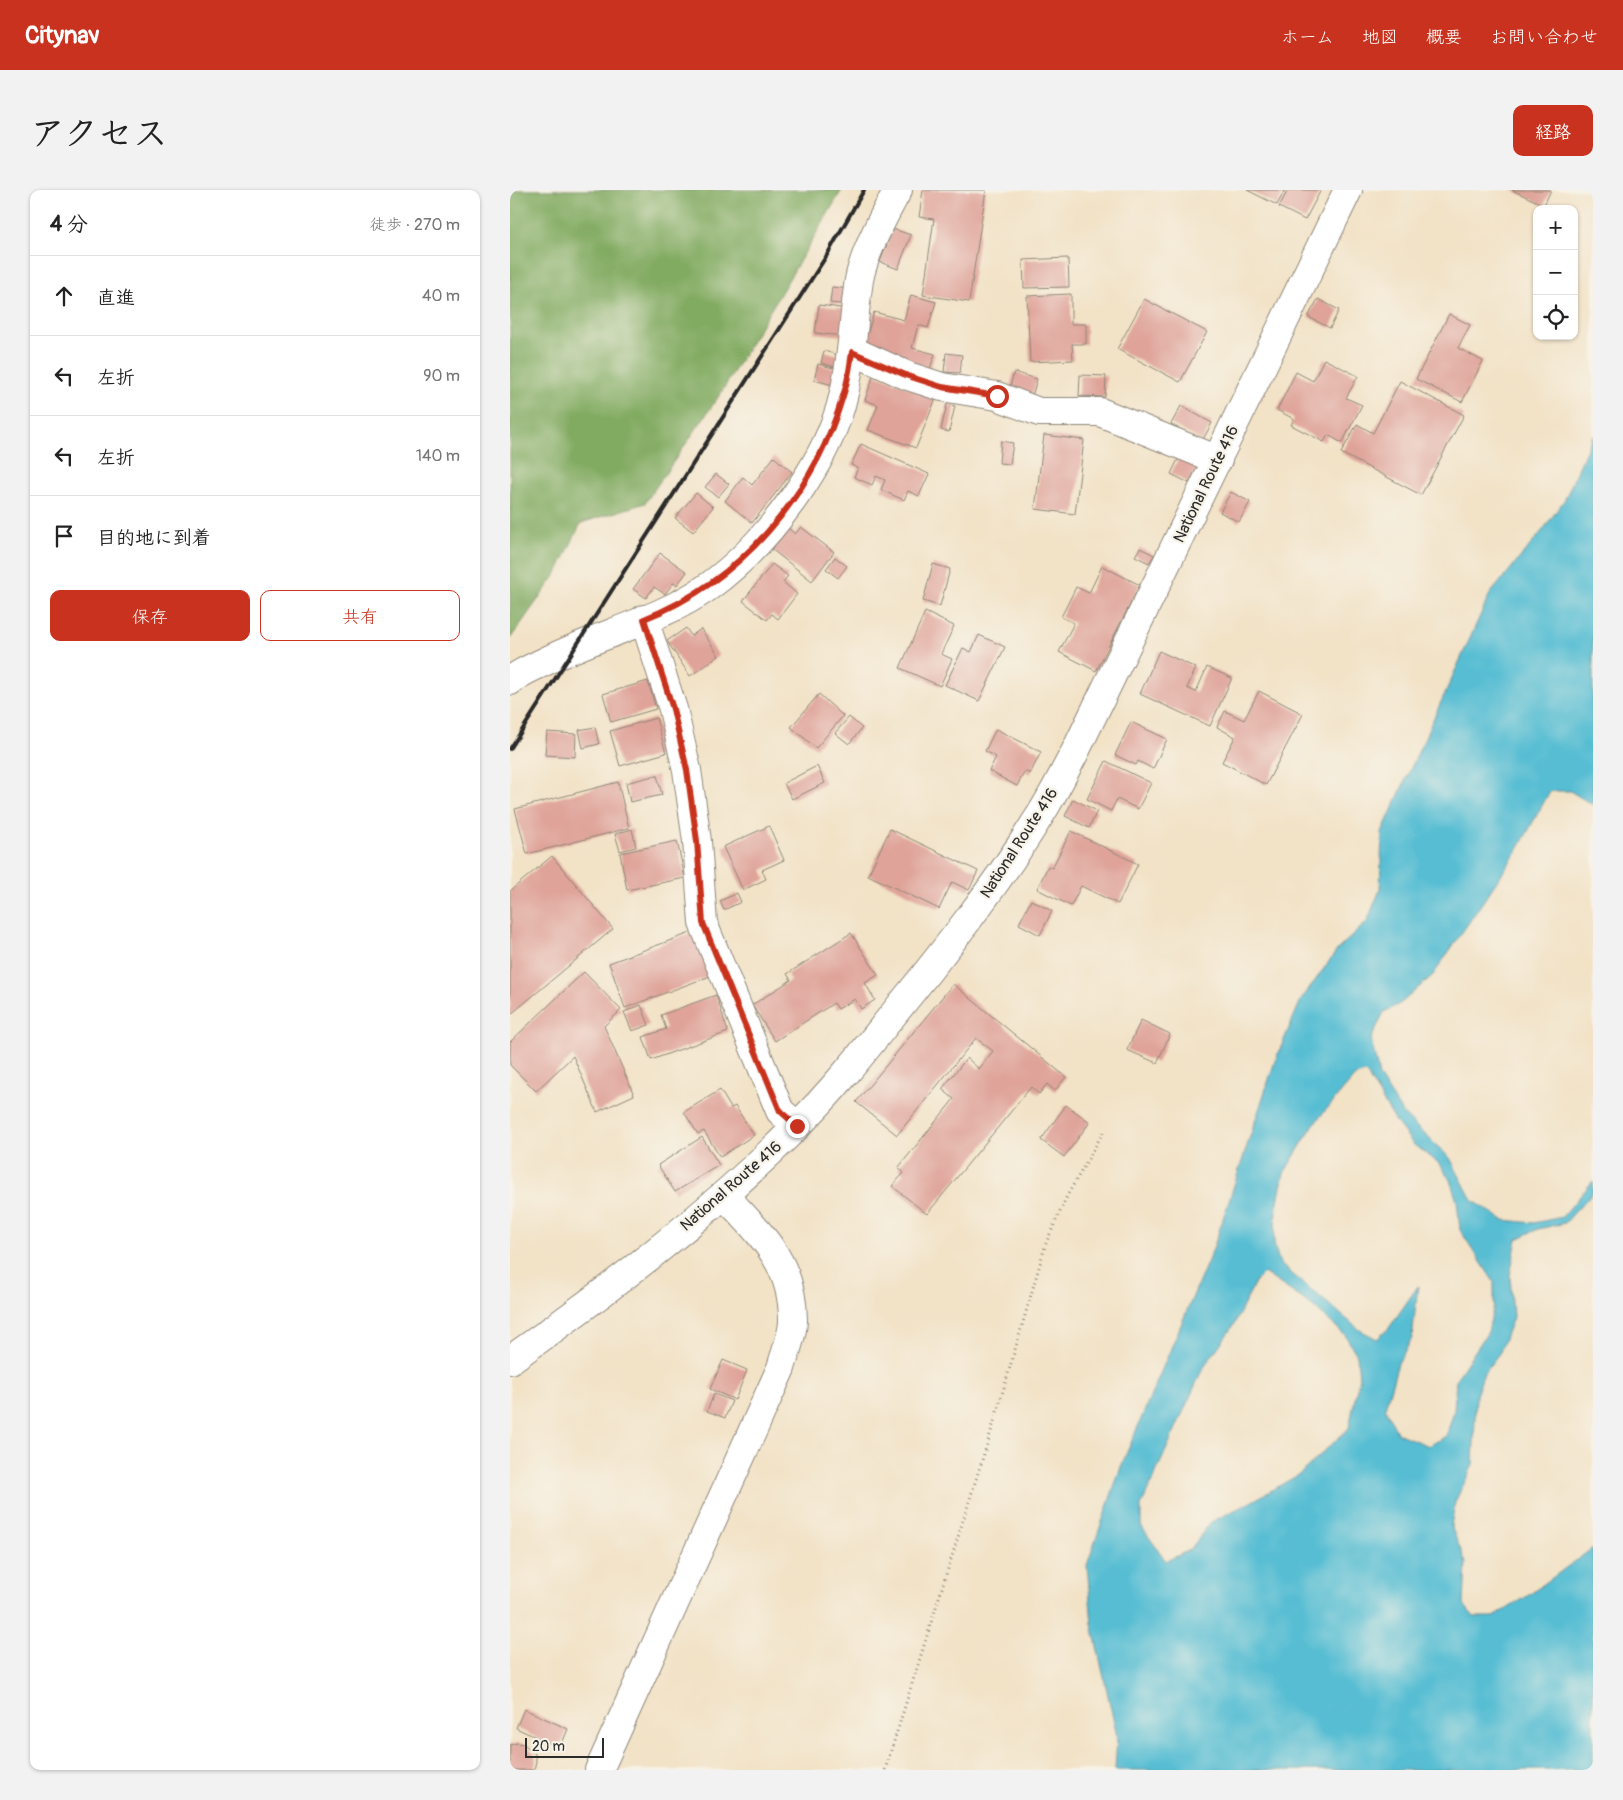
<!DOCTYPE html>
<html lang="ja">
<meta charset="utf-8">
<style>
:root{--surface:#fff;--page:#f2f2f2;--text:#222;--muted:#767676;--line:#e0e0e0;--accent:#c8321e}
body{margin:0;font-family:Pangolin,"Klee One",sans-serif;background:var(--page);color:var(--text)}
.controls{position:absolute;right:15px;top:15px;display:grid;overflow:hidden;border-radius:10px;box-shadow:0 1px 4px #0004}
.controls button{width:45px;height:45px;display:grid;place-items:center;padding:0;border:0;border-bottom:1px solid var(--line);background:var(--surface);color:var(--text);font:25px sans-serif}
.scale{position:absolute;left:15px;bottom:12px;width:79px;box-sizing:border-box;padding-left:5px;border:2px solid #2b2b2b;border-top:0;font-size:14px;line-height:18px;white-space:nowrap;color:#2b2b2b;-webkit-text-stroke:4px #f7f3e8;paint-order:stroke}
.stop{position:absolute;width:15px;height:15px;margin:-11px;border:4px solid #c8321e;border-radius:50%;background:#fff}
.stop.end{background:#c8321e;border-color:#fff;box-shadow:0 1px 5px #0008}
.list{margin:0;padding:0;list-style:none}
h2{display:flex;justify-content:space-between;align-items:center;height:65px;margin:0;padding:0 20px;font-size:21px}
h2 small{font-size:16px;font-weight:400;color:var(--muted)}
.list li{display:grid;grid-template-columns:32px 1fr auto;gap:15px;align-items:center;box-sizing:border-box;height:80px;padding:0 20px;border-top:1px solid var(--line)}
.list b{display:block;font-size:19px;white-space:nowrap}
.list em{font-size:16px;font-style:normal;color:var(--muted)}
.actions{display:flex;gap:10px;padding:15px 20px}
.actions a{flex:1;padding:11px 0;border:1px solid var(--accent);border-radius:10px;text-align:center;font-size:18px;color:var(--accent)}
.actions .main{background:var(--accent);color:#fff}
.icon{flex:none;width:28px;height:28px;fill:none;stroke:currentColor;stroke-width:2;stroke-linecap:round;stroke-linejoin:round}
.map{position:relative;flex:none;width:1083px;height:1580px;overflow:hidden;border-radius:10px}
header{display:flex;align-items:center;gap:30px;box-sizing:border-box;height:70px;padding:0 25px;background:var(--accent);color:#fff}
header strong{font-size:24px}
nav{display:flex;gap:28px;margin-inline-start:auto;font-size:18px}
.intro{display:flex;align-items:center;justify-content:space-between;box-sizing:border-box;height:120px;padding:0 30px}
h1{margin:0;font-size:35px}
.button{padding:12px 22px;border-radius:10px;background:var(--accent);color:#fff;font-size:18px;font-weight:700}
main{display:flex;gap:30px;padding:0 30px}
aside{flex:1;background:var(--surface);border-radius:10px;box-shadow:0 1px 4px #0004}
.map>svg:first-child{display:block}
.forest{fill:#82ab62;stroke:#566b46}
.water{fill:#56bdd3;stroke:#40747f;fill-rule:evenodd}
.building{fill:#dfa399}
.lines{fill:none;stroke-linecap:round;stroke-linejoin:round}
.minor-casing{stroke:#8e8678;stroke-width:30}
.highway-casing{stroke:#8e8678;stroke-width:30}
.path{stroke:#8e8678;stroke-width:3;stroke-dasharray:1 4;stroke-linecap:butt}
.minor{stroke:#fff;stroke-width:28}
.highway{stroke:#fff;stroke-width:28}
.rail{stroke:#2b2b2b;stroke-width:4}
.route{stroke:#c8321e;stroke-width:6}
.labels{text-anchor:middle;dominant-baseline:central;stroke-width:4.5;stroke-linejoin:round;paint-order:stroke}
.street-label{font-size:16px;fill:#2b2b2b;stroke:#f7f3e8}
</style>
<header>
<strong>Citynav</strong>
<nav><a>ホーム</a><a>地図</a><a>概要</a><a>お問い合わせ</a></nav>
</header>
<div class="intro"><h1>アクセス</h1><a class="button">経路</a></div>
<main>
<aside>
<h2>4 分<small>徒歩 · 270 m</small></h2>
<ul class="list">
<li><svg class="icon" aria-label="ahead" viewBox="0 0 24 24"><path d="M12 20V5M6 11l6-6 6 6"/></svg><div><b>直進</b></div><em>40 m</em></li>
<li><svg class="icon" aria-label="left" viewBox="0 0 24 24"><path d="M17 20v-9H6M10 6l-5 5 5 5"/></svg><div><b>左折</b></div><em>90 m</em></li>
<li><svg class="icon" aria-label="left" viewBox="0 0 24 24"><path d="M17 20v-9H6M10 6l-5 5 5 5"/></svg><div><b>左折</b></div><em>140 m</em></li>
<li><svg class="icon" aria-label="arrive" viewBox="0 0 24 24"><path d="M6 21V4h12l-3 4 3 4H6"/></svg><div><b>目的地に到着</b></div></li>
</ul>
<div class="actions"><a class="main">保存</a><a>共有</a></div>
</aside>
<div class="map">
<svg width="1083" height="1580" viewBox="0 0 1083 1580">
<rect width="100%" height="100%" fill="#f7f3e8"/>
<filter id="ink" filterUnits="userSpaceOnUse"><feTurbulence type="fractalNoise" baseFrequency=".02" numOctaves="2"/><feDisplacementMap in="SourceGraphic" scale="10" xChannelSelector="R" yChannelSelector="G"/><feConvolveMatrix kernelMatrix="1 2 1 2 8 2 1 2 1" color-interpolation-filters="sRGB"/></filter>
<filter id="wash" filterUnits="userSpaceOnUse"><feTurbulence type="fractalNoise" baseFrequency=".0096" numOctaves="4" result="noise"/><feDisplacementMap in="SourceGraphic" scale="20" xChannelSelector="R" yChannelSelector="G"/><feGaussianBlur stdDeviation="1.12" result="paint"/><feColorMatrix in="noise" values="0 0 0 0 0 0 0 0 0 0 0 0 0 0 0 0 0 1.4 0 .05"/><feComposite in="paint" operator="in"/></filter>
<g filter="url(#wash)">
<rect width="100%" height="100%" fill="#f2e2c6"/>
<!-- forest -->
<path class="forest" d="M 0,0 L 332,0 L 211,203 L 135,313 L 71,333 L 47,383 L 0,449 Z"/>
<!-- water -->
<path class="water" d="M 1083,245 L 1083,615 L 1060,601 L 1040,601 L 1006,663 L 923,785 L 891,813 L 874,822 L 861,849 L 869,886 L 893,924 L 940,968 L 962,1010 L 993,1030 L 1024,1033 L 1052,1027 L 1083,991 L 1083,1002 L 1055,1033 L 1028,1039 L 1007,1049 L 1000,1085 L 1003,1127 L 990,1162 L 974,1183 L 966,1205 L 963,1275 L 945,1312 L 941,1336 L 956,1373 L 954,1415 L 964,1427 L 984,1427 L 1016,1407 L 1083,1358 L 1083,1580 L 605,1580 L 607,1546 L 582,1434 L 577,1375 L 612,1274 L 703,1059 L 765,871 L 791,810 L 828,759 L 857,732 L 870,700 L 872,642 L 980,404 L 1033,340 L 1055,309 ZM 856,883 L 886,932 L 904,955 L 930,974 L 940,990 L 947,1011 L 950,1040 L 984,1092 L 984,1115 L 978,1142 L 946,1189 L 944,1222 L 936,1246 L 919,1256 L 887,1243 L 875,1218 L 888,1173 L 902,1148 L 908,1096 L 879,1138 L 867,1149 L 850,1140 L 770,1074 L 764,1055 L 766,1021 L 774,983 L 804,934 L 845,886 ZM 754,1083 L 803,1116 L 835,1145 L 847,1165 L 849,1189 L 839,1238 L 790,1284 L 739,1313 L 701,1332 L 680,1360 L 656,1371 L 631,1336 L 631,1316 L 692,1180 L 725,1133 L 745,1092 Z"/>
<g id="blocks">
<!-- building -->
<g class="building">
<path d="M 413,0 L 476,0 L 459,112 L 413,105 L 424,29 L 409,27 Z"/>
<path d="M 737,0 L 775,0 L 767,15 Z"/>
<path d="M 778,0 L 811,0 L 795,30 L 769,17 Z"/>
<path d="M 1002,0 L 1041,0 L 1034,15 Z"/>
<path d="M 383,39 L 401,45 L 388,79 L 370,72 Z"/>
<path d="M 558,68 L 559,97 L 514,98 L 513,70 Z"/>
<path d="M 322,97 L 340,99 L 338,115 L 320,113 Z"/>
<path d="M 561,104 L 561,134 L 576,134 L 576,154 L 562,154 L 563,170 L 520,172 L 517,106 Z"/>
<path d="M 401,105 L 426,112 L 418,138 L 408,135 L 402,158 L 425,164 L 420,179 L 369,164 L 371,157 L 355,152 L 364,122 L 394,130 Z"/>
<path d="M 634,109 L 697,142 L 670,192 L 607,159 Z"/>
<path d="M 808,109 L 829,120 L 820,138 L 798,127 Z"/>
<path d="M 309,115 L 338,119 L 334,146 L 305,143 Z"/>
<path d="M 939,124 L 960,135 L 948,158 L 973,171 L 952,212 L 906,189 Z"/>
<path d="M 314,161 L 332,166 L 329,178 L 311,173 Z"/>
<path d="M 436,163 L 452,165 L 450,183 L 434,182 Z"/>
<path d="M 814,169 L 848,186 L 836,208 L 852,215 L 832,253 L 818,245 L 814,252 L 781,235 L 784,229 L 767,220 L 786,182 L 803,191 Z"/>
<path d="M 308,174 L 331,180 L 327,196 L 304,190 Z"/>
<path d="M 504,182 L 527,189 L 521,210 L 498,204 Z"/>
<path d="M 364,184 L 426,208 L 406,258 L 358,240 L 368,215 L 355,210 Z"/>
<path d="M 570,185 L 596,186 L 595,207 L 569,206 Z"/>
<path d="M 890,191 L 954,225 L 911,305 L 831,263 L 847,234 L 863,243 Z"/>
<path d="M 437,214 L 445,216 L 439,242 L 431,240 Z"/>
<path d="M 671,216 L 702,233 L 692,251 L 661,234 Z"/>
<path d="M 534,245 L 574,250 L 565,324 L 525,319 Z"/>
<path d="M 491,251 L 503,253 L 500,274 L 489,273 Z"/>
<path d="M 351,254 L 419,284 L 409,306 L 398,301 L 394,310 L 371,300 L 375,290 L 366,286 L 362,295 L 344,287 L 348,278 L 341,275 Z"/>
<path d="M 671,263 L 690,272 L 679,293 L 661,284 Z"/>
<path d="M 264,267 L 282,282 L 242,333 L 215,311 L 233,287 L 242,295 Z"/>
<path d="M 206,284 L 219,294 L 208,307 L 195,297 Z"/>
<path d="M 721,302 L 740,312 L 729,332 L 710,322 Z"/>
<path d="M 186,303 L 203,317 L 183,342 L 165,328 Z"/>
<path d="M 277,337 L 285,344 L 291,337 L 324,362 L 302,391 L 260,358 Z"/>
<path d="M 630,358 L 644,365 L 639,373 L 625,366 Z"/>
<path d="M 150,363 L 177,382 L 167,395 L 163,393 L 155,404 L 144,397 L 136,408 L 123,399 Z"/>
<path d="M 325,367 L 337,376 L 328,388 L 316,379 Z"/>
<path d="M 262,374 L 278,386 L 273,392 L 287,404 L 268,429 L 262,424 L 257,430 L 233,411 Z"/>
<path d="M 423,374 L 440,379 L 430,416 L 413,411 Z"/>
<path d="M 592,376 L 630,395 L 586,481 L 549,462 L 564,433 L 551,427 L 566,397 L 579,403 Z"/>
<path d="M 415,422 L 444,436 L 431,464 L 442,469 L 430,496 L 390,478 Z"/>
<path d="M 176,438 L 181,446 L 191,439 L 209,466 L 180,486 L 157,451 Z"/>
<path d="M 469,445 L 495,457 L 469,511 L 435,495 L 453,458 L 461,462 Z"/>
<path d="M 649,461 L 686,478 L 677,498 L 686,502 L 697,477 L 722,488 L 700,536 L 630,504 Z"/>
<path d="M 138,491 L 146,519 L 101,532 L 93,504 Z"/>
<path d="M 749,501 L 793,524 L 756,595 L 712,572 L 725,547 L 707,537 L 715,521 L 734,530 Z"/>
<path d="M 309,504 L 333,526 L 306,558 L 281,537 Z"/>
<path d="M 339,527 L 352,538 L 339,554 L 325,543 Z"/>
<path d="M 146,528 L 156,563 L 110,576 L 100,541 Z"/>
<path d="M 621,532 L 657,549 L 643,579 L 628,571 L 626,575 L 605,565 Z"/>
<path d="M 85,537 L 89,554 L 73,558 L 69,540 Z"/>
<path d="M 486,539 L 531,562 L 520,584 L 515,581 L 507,596 L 479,581 L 486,567 L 475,561 Z"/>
<path d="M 37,542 L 66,544 L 65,567 L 35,565 Z"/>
<path d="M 596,571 L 641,593 L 628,619 L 607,609 L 601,621 L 577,609 Z"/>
<path d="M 307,576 L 315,593 L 282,609 L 274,593 Z"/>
<path d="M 147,585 L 152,605 L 120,612 L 116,593 Z"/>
<path d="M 108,592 L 119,638 L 17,664 L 5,619 Z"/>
<path d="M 563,609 L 587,621 L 579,638 L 555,626 Z"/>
<path d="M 259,636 L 274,670 L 252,680 L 256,689 L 233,700 L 213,657 Z"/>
<path d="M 122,639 L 126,657 L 110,661 L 105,644 Z"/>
<path d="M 380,639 L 468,681 L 459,700 L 442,692 L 429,719 L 358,685 Z"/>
<path d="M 561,641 L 628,674 L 608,714 L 571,696 L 561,716 L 527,699 L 538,676 L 542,678 Z"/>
<path d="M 167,651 L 175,688 L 117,700 L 110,663 Z"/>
<path d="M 42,666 L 103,739 L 0,825 L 0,701 Z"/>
<path d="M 227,703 L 231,712 L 214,720 L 210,711 Z"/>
<path d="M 521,710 L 542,721 L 530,745 L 509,734 Z"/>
<path d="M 186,741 L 203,785 L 115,818 L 99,773 Z"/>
<path d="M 341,743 L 368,785 L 355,793 L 365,810 L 351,819 L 345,809 L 328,819 L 324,813 L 265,851 L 242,815 L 281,790 L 277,784 Z"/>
<path d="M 74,782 L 111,820 L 94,836 L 124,905 L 87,922 L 63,866 L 26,901 L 0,875 L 0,852 Z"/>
<path d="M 443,794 L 556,887 L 545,901 L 537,894 L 529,904 L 521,897 L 417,1024 L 382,996 L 394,983 L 388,978 L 444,909 L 432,899 L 457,868 L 469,879 L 483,861 L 466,848 L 387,945 L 346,912 Z"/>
<path d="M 206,805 L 218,842 L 141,870 L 133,847 L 156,839 L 151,825 Z"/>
<path d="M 131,815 L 139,835 L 122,841 L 114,822 Z"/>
<path d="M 631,830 L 660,844 L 647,873 L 617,860 Z"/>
<path d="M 210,900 L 221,918 L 225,916 L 244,945 L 210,967 L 194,941 L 188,944 L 174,922 Z"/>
<path d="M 556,915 L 580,932 L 554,967 L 531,950 Z"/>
<path d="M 192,947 L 209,975 L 165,1002 L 148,975 Z"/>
<path d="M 213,1170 L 237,1180 L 225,1210 L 200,1199 Z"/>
<path d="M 204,1204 L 222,1211 L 215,1228 L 197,1221 Z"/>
<path d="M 14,1519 L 58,1539 L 50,1558 L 6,1538 Z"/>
<path d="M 7,1553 L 14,1554 L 25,1564 L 26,1571 L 24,1580 L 0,1580 L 0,1555 Z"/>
</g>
</g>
</g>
<g filter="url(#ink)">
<use href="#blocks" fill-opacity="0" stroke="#8e8678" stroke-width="1"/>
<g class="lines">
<defs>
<g id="minor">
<path d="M 343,161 L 398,186 L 432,197 L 487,206 L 529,222 L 590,222 L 708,270"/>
<path d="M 134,429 L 163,519 L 177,580 L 187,651 L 193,733 L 270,921 L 287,936"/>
<path d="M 0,491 C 10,482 24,477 36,471 C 87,445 153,429 198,397 C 255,356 319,273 334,203 C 343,165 343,128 349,90 C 354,62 374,25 388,0"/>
<path d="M 89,1580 L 271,1178 C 275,1163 283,1145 283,1130 C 283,1072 250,1044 214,1005"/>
</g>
<path id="highway" d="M 0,1170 C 100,1099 200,1024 286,937 C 321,903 352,864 382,826 C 433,763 484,699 527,630 C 541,609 552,586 564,564 L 838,0"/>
</defs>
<!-- minor casing -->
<use href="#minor" class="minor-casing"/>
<!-- highway casing -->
<use href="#highway" class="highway-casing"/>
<!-- path -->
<path class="path" d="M 375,1580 L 484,1232 L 536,1053 L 557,1006 L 594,941"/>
<!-- minor -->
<use href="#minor" class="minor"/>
<!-- highway -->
<use href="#highway" class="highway"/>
<!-- rail -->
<path class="rail" d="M 0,559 L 317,65 L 354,0"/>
</g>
</g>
<g class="lines" filter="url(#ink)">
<!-- route -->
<path class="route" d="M 287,936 L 270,921 L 193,733 L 187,651 L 177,580 L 163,519 L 134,429 C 231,391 303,306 333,206 C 338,192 340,176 342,162 L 398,186 L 432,197 L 487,206"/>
</g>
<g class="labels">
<!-- street labels -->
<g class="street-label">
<text transform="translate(696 294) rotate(-64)">National Route 416</text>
<text transform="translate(509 653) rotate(-57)">National Route 416</text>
<text transform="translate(221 996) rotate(-41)">National Route 416</text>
</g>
</g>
</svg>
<div class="controls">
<button>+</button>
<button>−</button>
<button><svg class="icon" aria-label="locate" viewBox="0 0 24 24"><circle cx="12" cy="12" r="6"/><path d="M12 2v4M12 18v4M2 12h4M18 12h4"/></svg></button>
</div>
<div class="scale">20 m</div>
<div class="stop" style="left:487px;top:206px"></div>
<div class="stop end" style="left:287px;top:936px"></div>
</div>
</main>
